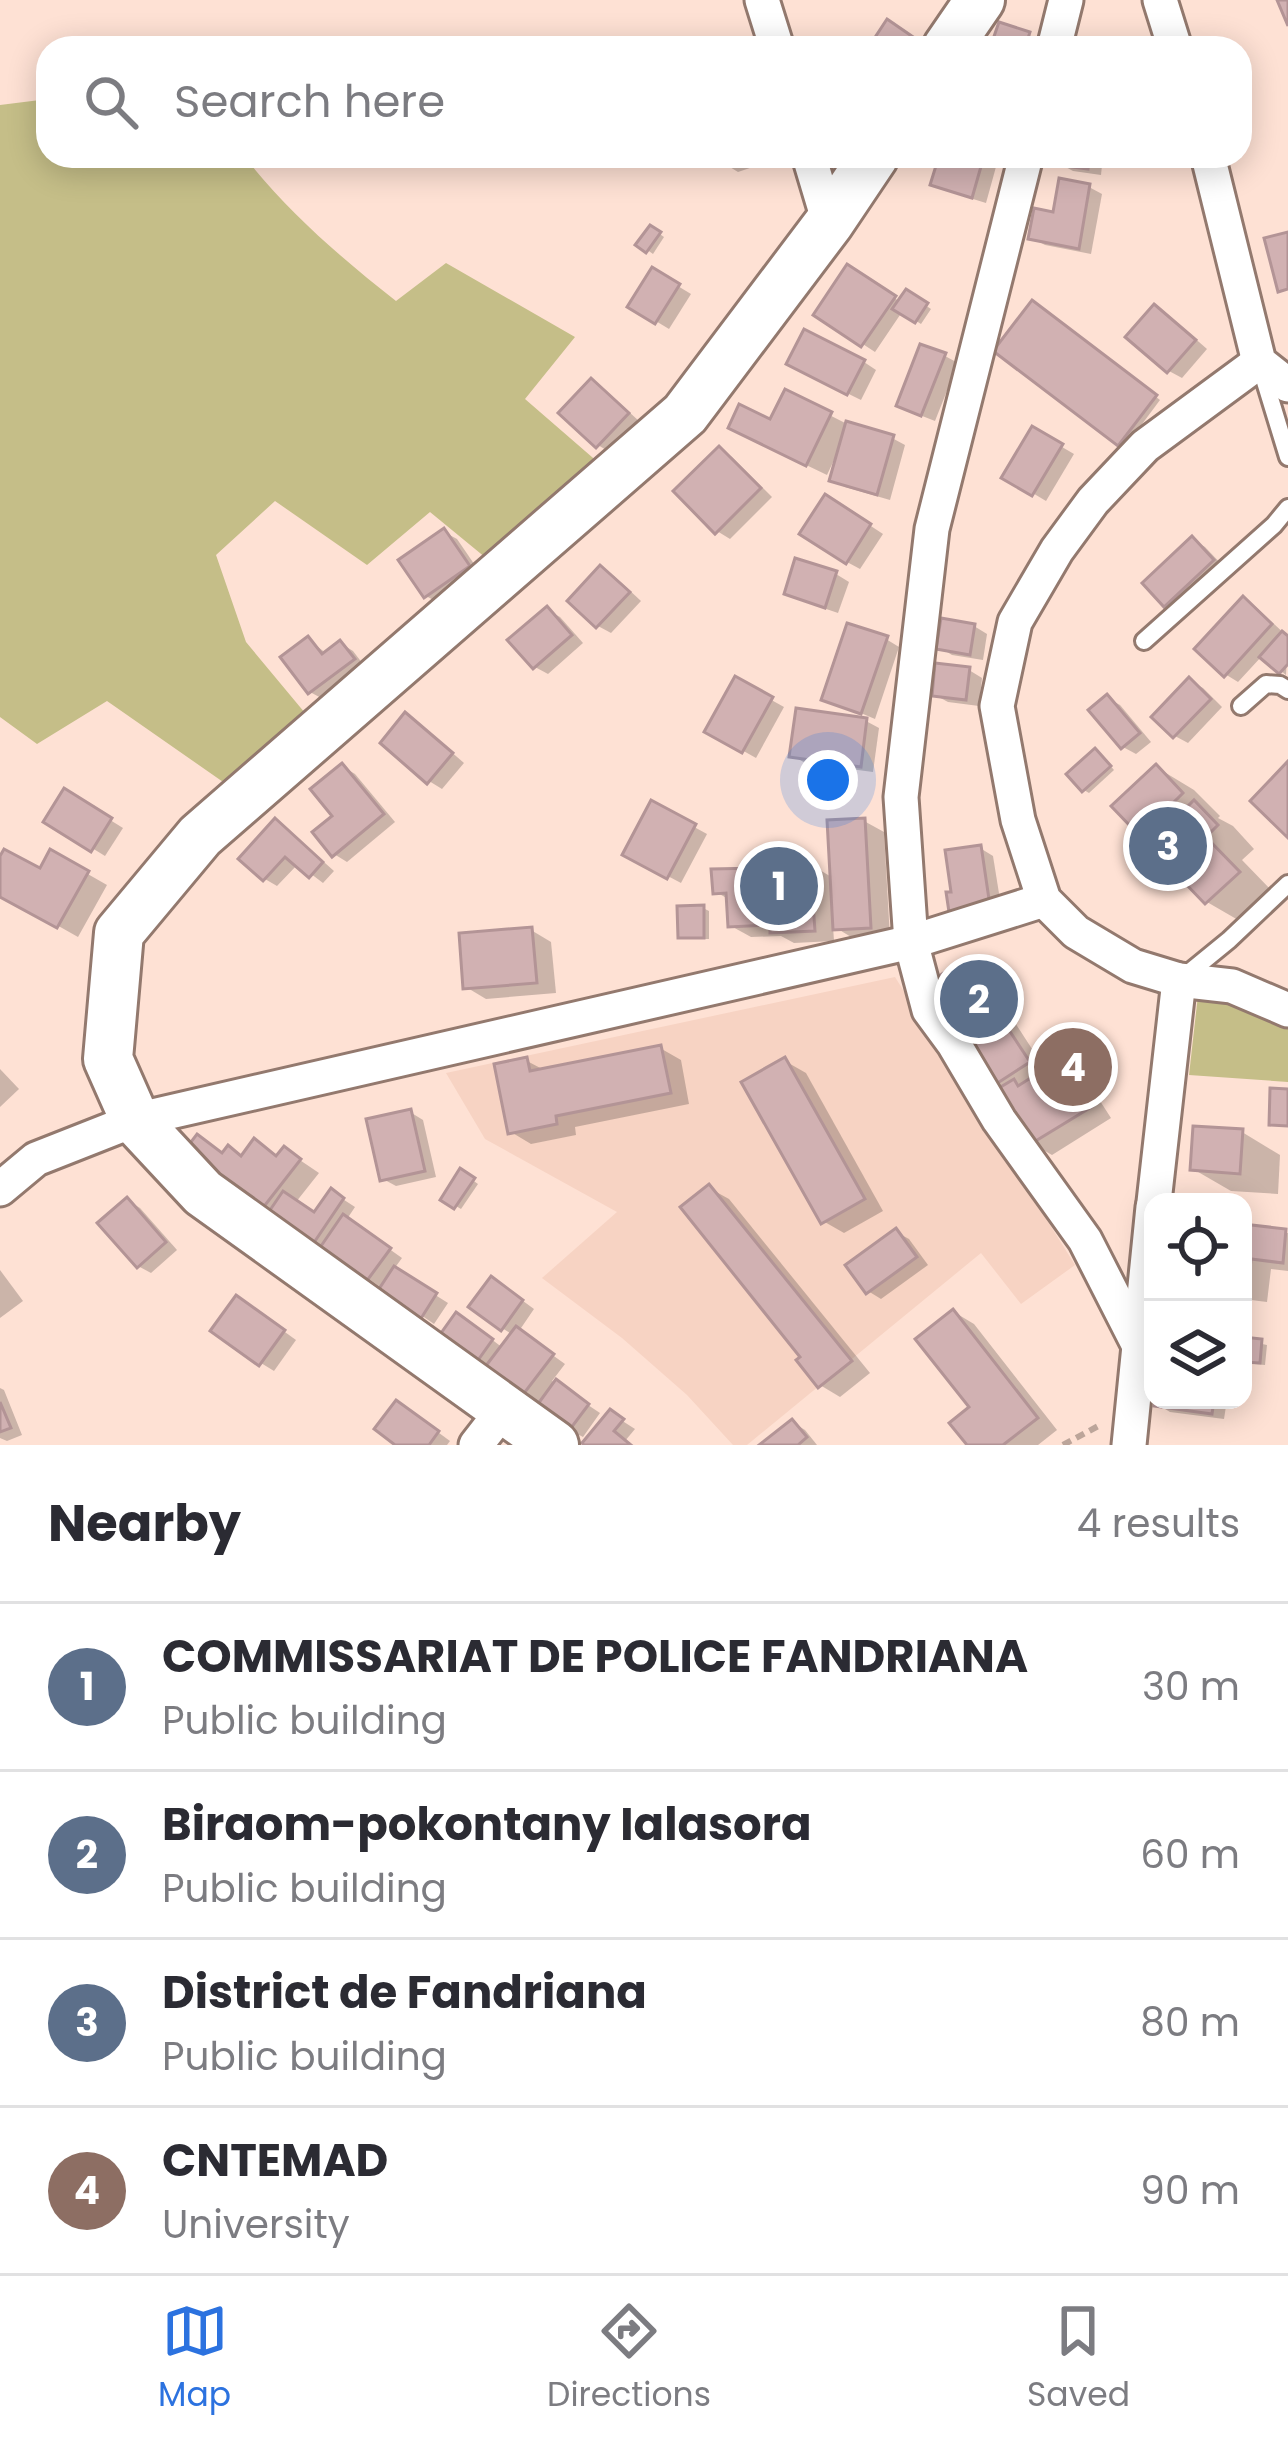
<!DOCTYPE html>
<style>
:root{--surface:#fff;--page:#f2f2f3;--text:#2b2b33;--muted:#7c7c81;--line:#e1e1e2;--accent:#2c72df}
body{margin:0;font-family:Poppins,sans-serif;background:var(--page);color:var(--text)}
.controls{position:absolute;right:36px;bottom:36px;display:grid;overflow:hidden;border-radius:24px;box-shadow:0 6px 30px #0003}
.controls button{width:108px;height:108px;display:grid;place-items:center;padding:0;border:0;border-bottom:3px solid var(--line);background:var(--surface);color:var(--text);font:60px sans-serif}
.you{position:absolute;left:828px;top:780px;width:42px;height:42px;margin:-30px;border:9px solid #fff;border-radius:50%;background:#1a73e8;box-shadow:0 0 0 18px #1a73e833}
.badge{display:grid;place-items:center;width:78px;height:78px;border-radius:50%;background:var(--accent);color:#fff;font-size:39px;font-weight:700}
.pin{position:absolute;translate:-50% -50%;border:6px solid #fff;box-shadow:0 3px 12px #0006}
.list{margin:0;padding:0;list-style:none}
h2{display:flex;justify-content:space-between;align-items:center;height:156px;margin:0;padding:0 48px;font-size:51px}
h2 small{font-size:39px;font-weight:400;color:var(--muted)}
.list li{display:grid;grid-template-columns:78px 1fr auto;gap:36px;align-items:center;box-sizing:border-box;height:168px;padding:0 48px;border-top:3px solid var(--line)}
.list b{display:block;font-size:45px;white-space:nowrap}
.list p{margin:0;font-size:39px;white-space:nowrap;color:var(--muted)}
.list em{font-size:39px;font-style:normal;color:var(--muted)}
.icon{flex:none;width:66px;height:66px;fill:none;stroke:currentColor;stroke-width:2;stroke-linecap:round;stroke-linejoin:round}
.map{position:relative;flex:none;width:1288px;height:1445px;overflow:hidden}
.search{position:absolute;background:var(--surface);box-shadow:0 6px 30px #0003;left:36px;right:36px;top:36px;height:132px;display:flex;align-items:center;gap:30px;box-sizing:border-box;padding:0 42px;border-radius:36px;color:var(--muted);font-size:45px}
.sheet{height:828px;background:var(--surface)}
nav{display:flex;justify-content:space-around;align-items:center;box-sizing:border-box;height:168px;border-top:3px solid var(--line);background:var(--surface);font-size:33px;color:var(--muted)}
nav a{display:grid;justify-items:center;gap:6px}
nav .on{color:var(--accent)}
.map>svg:first-child{display:block}
.built{fill:#f7d3c3}
.green{fill:#c5be88}
.shadow{fill:#0003}
.building{fill:#d1b1b2;stroke:#b39496;stroke-width:3}
.lines{fill:none;stroke-linecap:round;stroke-linejoin:round}
.service-casing{stroke:#93796e;stroke-width:22}
.minor-casing{stroke:#93796e;stroke-width:39}
.secondary-casing{stroke:#93796e;stroke-width:54}
.path{stroke:#bca59a;stroke-width:6;stroke-dasharray:9 6;stroke-linecap:butt}
.service{stroke:#fff;stroke-width:16}
.minor{stroke:#fff;stroke-width:33}
.secondary{stroke:#fff;stroke-width:48}
</style>
<div class="map">
<svg width="1288" height="1445" viewBox="0 0 1288 1445">
<rect width="100%" height="100%" fill="#fee1d4"/>
<!-- built -->
<path class="built" d="M 895,977 L 1075,1265 L 1021,1304 L 981,1253 L 747,1445 L 733,1445 L 687,1395 L 622,1338 L 542,1278 L 617,1212 L 485,1139 L 446,1073 Z"/>
<!-- green -->
<g class="green">
<path d="M 48,99 L 48,156 L 244,156 C 287,211 341,258 396,301 L 446,263 L 575,337 L 525,399 L 600,464 L 486,558 L 430,512 L 367,565 L 275,501 L 216,555 L 246,642 L 305,713 L 226,784 L 107,701 L 37,744 L 0,717 L 0,105 Z"/>
<path d="M 1198,995 L 1219,995 L 1288,1020 L 1288,1082 L 1189,1075 Z"/>
</g>
<!-- shadow -->
<g class="shadow">
<path d="M 1029,35 L 1042,42 L 1040,48 L 993,48 Z"/>
<path d="M 722,156 L 785,156 L 738,172 L 725,164 Z"/>
<path d="M 942,156 L 999,156 L 986,203 L 947,191 L 934,184 Z"/>
<path d="M 1061,156 L 1103,156 L 1101,175 L 1073,171 L 1060,164 Z"/>
<path d="M 1089,187 L 1102,194 L 1091,254 L 1045,245 L 1032,238 Z"/>
<path d="M 651,228 L 664,237 L 653,254 L 639,244 Z"/>
<path d="M 653,271 L 691,294 L 669,329 L 631,306 Z"/>
<path d="M 881,291 L 903,303 L 907,293 L 931,309 L 921,324 L 902,312 L 875,352 L 817,314 Z"/>
<path d="M 1038,307 L 1160,400 L 1125,447 L 1119,443 Z"/>
<path d="M 1155,308 L 1168,315 L 1207,349 L 1182,378 L 1169,371 L 1130,337 Z"/>
<path d="M 945,356 L 958,363 L 935,421 L 912,412 Z"/>
<path d="M 864,362 L 876,370 L 861,400 L 802,371 Z"/>
<path d="M 591,381 L 604,389 L 640,422 L 611,453 L 598,445 Z"/>
<path d="M 786,393 L 851,426 L 892,438 L 905,445 L 890,500 L 845,487 L 832,480 L 837,461 L 834,460 L 827,475 L 752,439 L 772,423 Z"/>
<path d="M 1033,430 L 1074,454 L 1046,501 L 1006,477 Z"/>
<path d="M 719,449 L 732,457 L 772,497 L 730,539 L 717,531 Z"/>
<path d="M 839,505 L 883,534 L 860,569 L 847,562 Z"/>
<path d="M 444,532 L 457,539 L 481,574 L 439,603 L 426,596 Z"/>
<path d="M 1192,539 L 1205,547 L 1225,568 L 1179,612 L 1166,604 Z"/>
<path d="M 601,569 L 614,576 L 641,601 L 611,633 L 598,626 Z"/>
<path d="M 836,574 L 849,582 L 838,613 L 800,600 L 788,593 Z"/>
<path d="M 1243,600 L 1256,607 L 1288,637 L 1286,675 L 1262,656 L 1238,682 L 1225,674 Z"/>
<path d="M 547,610 L 560,617 L 583,643 L 548,674 L 535,667 Z"/>
<path d="M 974,626 L 987,634 L 983,660 L 952,655 L 939,647 Z"/>
<path d="M 886,639 L 899,647 L 875,719 L 825,698 Z"/>
<path d="M 309,640 L 327,654 L 340,643 L 353,651 L 366,668 L 323,699 L 310,692 Z"/>
<path d="M 969,670 L 982,678 L 979,706 L 948,702 L 935,695 Z"/>
<path d="M 736,680 L 784,707 L 756,758 L 708,731 Z"/>
<path d="M 1190,681 L 1203,688 L 1222,707 L 1188,743 L 1175,736 Z"/>
<path d="M 1107,698 L 1120,705 L 1151,742 L 1136,754 L 1123,747 Z"/>
<path d="M 406,716 L 419,724 L 464,763 L 442,789 L 429,781 Z"/>
<path d="M 866,721 L 879,728 L 873,772 L 805,763 L 792,755 Z"/>
<path d="M 1101,755 L 1114,770 L 1089,793 L 1084,790 Z"/>
<path d="M 342,766 L 355,774 L 395,822 L 347,862 L 334,854 Z"/>
<path d="M 1156,767 L 1194,790 L 1220,816 L 1218,818 L 1233,826 L 1254,849 L 1242,860 L 1276,895 L 1245,924 L 1207,902 Z"/>
<path d="M 65,792 L 123,828 L 105,856 L 48,821 Z"/>
<path d="M 652,804 L 707,834 L 681,883 L 626,854 Z"/>
<path d="M 864,821 L 884,832 L 890,938 L 856,940 L 833,926 L 834,941 L 794,943 L 781,936 L 751,937 L 731,926 L 730,900 L 716,892 L 810,864 L 833,878 Z"/>
<path d="M 275,822 L 288,830 L 334,871 L 323,883 L 298,864 L 277,886 L 265,879 Z"/>
<path d="M 980,848 L 993,856 L 1002,912 L 965,917 Z"/>
<path d="M 51,853 L 107,885 L 78,937 L 0,893 L 0,862 L 41,872 Z"/>
<path d="M 703,908 L 709,911 L 709,939 L 687,939 L 681,936 Z"/>
<path d="M 531,930 L 551,942 L 556,993 L 486,999 L 466,987 Z"/>
<path d="M 963,964 L 984,975 L 1047,1072 L 1062,1062 L 1082,1073 L 1111,1118 L 1052,1155 L 1031,1143 L 1008,1096 L 1002,1087 L 996,1083 Z"/>
<path d="M 660,1048 L 681,1060 L 689,1104 L 575,1127 L 576,1135 L 531,1144 L 511,1132 L 527,1061 L 546,1071 Z"/>
<path d="M 785,1061 L 806,1073 L 883,1211 L 844,1233 L 823,1221 Z"/>
<path d="M 0,1069 L 19,1089 L 0,1107 Z"/>
<path d="M 410,1112 L 423,1120 L 436,1177 L 396,1186 L 383,1179 Z"/>
<path d="M 1242,1132 L 1280,1155 L 1278,1194 L 1231,1191 L 1193,1169 Z"/>
<path d="M 198,1138 L 225,1154 L 243,1158 L 255,1142 L 279,1157 L 285,1150 L 319,1173 L 296,1202 L 316,1215 L 332,1192 L 355,1207 L 347,1219 L 402,1258 L 394,1269 L 448,1303 L 434,1324 L 269,1210 L 263,1218 Z"/>
<path d="M 461,1172 L 478,1184 L 461,1209 L 444,1199 Z"/>
<path d="M 709,1188 L 729,1199 L 870,1373 L 840,1397 L 820,1385 Z"/>
<path d="M 127,1200 L 140,1208 L 177,1250 L 151,1273 L 138,1266 Z"/>
<path d="M 1243,1227 L 1288,1233 L 1288,1271 L 1271,1269 L 1267,1302 L 1243,1299 Z"/>
<path d="M 896,1232 L 909,1239 L 928,1265 L 881,1299 L 868,1291 Z"/>
<path d="M 0,1270 L 23,1301 L 0,1318 Z"/>
<path d="M 504,1287 L 534,1309 L 519,1331 L 565,1364 L 552,1381 L 600,1413 L 583,1437 L 570,1430 L 542,1404 L 477,1360 L 470,1323 L 503,1348 L 513,1335 L 502,1328 Z"/>
<path d="M 250,1307 L 296,1340 L 274,1371 L 261,1363 Z"/>
<path d="M 954,1312 L 974,1324 L 1057,1430 L 1038,1445 L 970,1445 L 973,1408 Z"/>
<path d="M 1243,1340 L 1267,1345 L 1265,1365 L 1243,1363 Z"/>
<path d="M 0,1388 L 4,1390 L 22,1435 L 7,1441 L 0,1438 Z"/>
<path d="M 1158,1400 L 1227,1400 L 1224,1419 L 1170,1412 L 1157,1404 Z"/>
<path d="M 409,1411 L 450,1441 L 447,1445 L 400,1445 Z"/>
<path d="M 610,1413 L 635,1429 L 625,1441 L 589,1445 Z"/>
<path d="M 792,1422 L 805,1430 L 817,1445 L 764,1445 Z"/>
</g>
<!-- building -->
<g class="building">
<path d="M 1277,0 L 1288,0 L 1288,26 Z"/>
<path d="M 887,19 L 916,39 L 910,48 L 868,48 Z"/>
<path d="M 999,22 L 1030,32 L 1025,48 L 990,48 Z"/>
<path d="M 719,156 L 753,156 L 722,166 Z"/>
<path d="M 939,156 L 984,156 L 972,198 L 930,185 Z"/>
<path d="M 1058,156 L 1090,156 L 1088,169 L 1057,165 Z"/>
<path d="M 1059,178 L 1090,184 L 1079,249 L 1028,239 L 1034,208 L 1053,212 Z"/>
<path d="M 650,225 L 661,232 L 646,253 L 635,245 Z"/>
<path d="M 1288,232 L 1288,289 L 1278,292 L 1264,238 Z"/>
<path d="M 847,264 L 896,296 L 861,347 L 813,315 Z"/>
<path d="M 652,267 L 680,284 L 655,324 L 627,307 Z"/>
<path d="M 906,289 L 928,303 L 915,323 L 892,309 Z"/>
<path d="M 1032,300 L 1157,395 L 1118,446 L 993,351 Z"/>
<path d="M 1154,304 L 1196,340 L 1167,373 L 1125,337 Z"/>
<path d="M 804,329 L 865,360 L 847,395 L 786,364 Z"/>
<path d="M 920,344 L 946,353 L 921,416 L 896,406 Z"/>
<path d="M 591,378 L 629,413 L 596,448 L 558,413 Z"/>
<path d="M 785,389 L 832,412 L 806,466 L 728,428 L 739,404 L 770,419 Z"/>
<path d="M 846,421 L 894,435 L 877,495 L 829,481 Z"/>
<path d="M 1032,426 L 1063,444 L 1032,496 L 1001,478 Z"/>
<path d="M 719,446 L 761,488 L 715,534 L 673,491 Z"/>
<path d="M 825,494 L 871,524 L 846,564 L 799,534 Z"/>
<path d="M 444,528 L 470,566 L 424,598 L 398,560 Z"/>
<path d="M 1192,536 L 1214,560 L 1164,607 L 1142,583 Z"/>
<path d="M 795,558 L 837,571 L 825,608 L 784,594 Z"/>
<path d="M 600,565 L 630,592 L 596,628 L 567,601 Z"/>
<path d="M 1243,596 L 1272,624 L 1224,677 L 1194,649 Z"/>
<path d="M 547,606 L 572,635 L 533,669 L 507,640 Z"/>
<path d="M 941,618 L 975,624 L 970,655 L 936,649 Z"/>
<path d="M 847,623 L 888,636 L 861,714 L 821,700 Z"/>
<path d="M 1282,631 L 1288,636 L 1288,664 L 1279,674 L 1259,657 Z"/>
<path d="M 308,636 L 322,654 L 340,640 L 355,659 L 308,694 L 280,657 Z"/>
<path d="M 935,663 L 970,667 L 966,700 L 932,696 Z"/>
<path d="M 735,676 L 773,697 L 742,753 L 704,732 Z"/>
<path d="M 1189,677 L 1211,699 L 1173,738 L 1151,717 Z"/>
<path d="M 1107,694 L 1140,733 L 1121,749 L 1088,710 Z"/>
<path d="M 796,708 L 867,718 L 861,767 L 789,757 Z"/>
<path d="M 405,712 L 453,753 L 427,784 L 380,743 Z"/>
<path d="M 1095,748 L 1111,766 L 1082,792 L 1066,774 Z"/>
<path d="M 1288,761 L 1288,838 L 1250,801 Z"/>
<path d="M 342,763 L 384,814 L 332,857 L 312,832 L 332,816 L 310,789 Z"/>
<path d="M 1156,764 L 1183,793 L 1173,803 L 1182,812 L 1194,800 L 1218,825 L 1206,837 L 1240,872 L 1205,904 L 1111,806 Z"/>
<path d="M 64,788 L 112,818 L 91,852 L 43,822 Z"/>
<path d="M 651,800 L 696,824 L 667,879 L 622,855 Z"/>
<path d="M 275,818 L 323,862 L 309,878 L 285,857 L 263,881 L 238,859 Z"/>
<path d="M 865,818 L 871,928 L 833,930 L 827,820 Z"/>
<path d="M 981,845 L 990,906 L 949,912 L 946,892 L 951,892 L 945,850 Z"/>
<path d="M 4,849 L 40,868 L 50,849 L 89,871 L 57,928 L 0,897 L 0,856 Z"/>
<path d="M 810,861 L 815,931 L 770,933 L 770,925 L 728,927 L 726,893 L 713,894 L 711,869 L 762,868 L 762,864 Z"/>
<path d="M 704,905 L 704,938 L 678,938 L 677,906 Z"/>
<path d="M 532,927 L 537,983 L 463,989 L 459,933 Z"/>
<path d="M 963,960 L 1030,1062 L 993,1086 L 927,984 Z"/>
<path d="M 661,1045 L 671,1093 L 556,1116 L 557,1124 L 508,1134 L 494,1064 L 527,1057 L 530,1071 Z"/>
<path d="M 785,1057 L 865,1199 L 821,1224 L 741,1082 Z"/>
<path d="M 1062,1058 L 1093,1106 L 1029,1145 L 999,1098 L 1004,1095 L 999,1088 L 1014,1079 L 1018,1086 Z"/>
<path d="M 1270,1088 L 1288,1089 L 1288,1126 L 1269,1125 Z"/>
<path d="M 411,1109 L 425,1171 L 380,1181 L 366,1119 Z"/>
<path d="M 1193,1126 L 1243,1129 L 1240,1174 L 1190,1170 Z"/>
<path d="M 197,1134 L 222,1153 L 228,1145 L 241,1156 L 254,1138 L 276,1156 L 284,1146 L 301,1159 L 262,1209 L 178,1159 Z"/>
<path d="M 460,1168 L 475,1178 L 454,1209 L 440,1200 Z"/>
<path d="M 709,1184 L 852,1361 L 818,1388 L 796,1360 L 800,1357 L 680,1207 Z"/>
<path d="M 331,1188 L 344,1198 L 313,1244 L 268,1213 L 283,1191 L 314,1212 Z"/>
<path d="M 127,1197 L 166,1242 L 137,1268 L 97,1223 Z"/>
<path d="M 343,1214 L 391,1248 L 366,1282 L 319,1249 Z"/>
<path d="M 1243,1224 L 1286,1229 L 1283,1263 L 1251,1259 L 1248,1292 L 1243,1292 Z"/>
<path d="M 896,1228 L 917,1257 L 866,1294 L 845,1265 Z"/>
<path d="M 394,1266 L 437,1293 L 420,1320 L 377,1292 Z"/>
<path d="M 491,1276 L 523,1300 L 501,1331 L 468,1307 Z"/>
<path d="M 236,1295 L 285,1330 L 259,1366 L 210,1331 Z"/>
<path d="M 953,1309 L 1038,1418 L 1003,1445 L 967,1445 L 949,1423 L 969,1407 L 915,1339 Z"/>
<path d="M 456,1312 L 493,1339 L 476,1363 L 439,1336 Z"/>
<path d="M 516,1326 L 554,1354 L 522,1396 L 485,1367 Z"/>
<path d="M 1243,1337 L 1262,1339 L 1260,1363 L 1243,1362 Z"/>
<path d="M 556,1379 L 589,1404 L 568,1432 L 535,1408 Z"/>
<path d="M 396,1400 L 439,1431 L 429,1445 L 395,1445 L 374,1429 Z"/>
<path d="M 1155,1400 L 1214,1400 L 1212,1414 L 1154,1406 Z"/>
<path d="M 0,1402 L 11,1428 L 0,1432 Z"/>
<path d="M 610,1409 L 624,1419 L 614,1431 L 631,1445 L 584,1445 L 582,1443 Z"/>
<path d="M 792,1419 L 807,1437 L 798,1445 L 759,1445 Z"/>
</g>
<g class="lines">
<defs>
<g id="service">
<path d="M 1262,372 L 1288,457"/>
<path d="M 1144,641 L 1274,525 L 1288,508"/>
<path d="M 1241,706 L 1266,684 L 1280,685 L 1288,690"/>
<path d="M 1180,980 L 1229,940 L 1288,884"/>
</g>
<g id="minor">
<path d="M 762,0 L 777,48"/>
<path d="M 1160,0 L 1175,48"/>
<path d="M 1054,48 L 1066,0"/>
<path d="M 809,156 L 829,223"/>
<path d="M 1026,156 L 932,529 L 901,797 L 911,942 L 929,1010 L 954,1044 L 999,1120 L 1085,1240 L 1137,1342"/>
<path d="M 1208,156 L 1259,362 L 1288,385"/>
<path d="M 1259,362 L 1145,446 L 1093,501 L 1057,550 L 1015,622 L 997,706 L 1018,820 L 1044,900 L 1076,932 L 1133,966 L 1179,980 L 1232,986 L 1288,1010"/>
<path d="M 0,1189 L 36,1159 L 135,1120 L 911,942 L 1044,900"/>
<path d="M 1154,1202 L 1179,980"/>
<path d="M 476,1445 L 504,1409"/>
<path d="M 1129,1445 L 1153,1207"/>
</g>
<g id="secondary">
<path d="M 947,48 L 980,0"/>
<path d="M 554,1445 L 203,1193 L 135,1120 L 108,1059 L 119,933 L 200,836 L 685,414 L 829,223 L 874,156"/>
</g>
</defs>
<!-- service casing -->
<use href="#service" class="service-casing"/>
<!-- minor casing -->
<use href="#minor" class="minor-casing"/>
<!-- secondary casing -->
<use href="#secondary" class="secondary-casing"/>
<!-- path -->
<path class="path" d="M 1063,1445 L 1102,1424"/>
<!-- service -->
<use href="#service" class="service"/>
<!-- minor -->
<use href="#minor" class="minor"/>
<!-- secondary -->
<use href="#secondary" class="secondary"/>
</g>
</svg>
<div class="controls">
<button><svg class="icon" aria-label="locate" viewBox="0 0 24 24"><circle cx="12" cy="12" r="6"/><path d="M12 2v4M12 18v4M2 12h4M18 12h4"/></svg></button>
<button><svg class="icon" aria-label="layers" viewBox="0 0 24 24"><path d="M12 4l9 5-9 5-9-5zM3 14l9 5 9-5"/></svg></button>
</div>
<div class="you"></div>
<div class="pin badge" style="left:779px;top:886px;background:#5c6f8a">1</div>
<div class="pin badge" style="left:979px;top:999px;background:#5c6f8a">2</div>
<div class="pin badge" style="left:1168px;top:846px;background:#5c6f8a">3</div>
<div class="pin badge" style="left:1073px;top:1067px;background:#8d6e63">4</div>
<div class="search"><svg class="icon" aria-label="search" viewBox="0 0 24 24"><circle cx="10" cy="10" r="6"/><path d="M15 15l6 6"/></svg>Search here</div>
</div>
<section class="sheet">
<h2>Nearby<small>4 results</small></h2>
<ul class="list">
<li><span class="badge" style="background:#5c6f8a">1</span><div><b>COMMISSARIAT DE POLICE FANDRIANA</b><p>Public building</p></div><em>30 m</em></li>
<li><span class="badge" style="background:#5c6f8a">2</span><div><b>Biraom-pokontany Ialasora</b><p>Public building</p></div><em>60 m</em></li>
<li><span class="badge" style="background:#5c6f8a">3</span><div><b>District de Fandriana</b><p>Public building</p></div><em>80 m</em></li>
<li><span class="badge" style="background:#8d6e63">4</span><div><b>CNTEMAD</b><p>University</p></div><em>90 m</em></li>
</ul>
</section>
<nav>
<a class="on"><svg class="icon" aria-label="map" viewBox="0 0 24 24"><path d="M3 6l6-2 6 2 6-2v14l-6 2-6-2-6 2zM9 4v14M15 6v14"/></svg>Map</a>
<a><svg class="icon" aria-label="directions" viewBox="0 0 24 24"><path d="M12 3l9 9-9 9-9-9zM9 14v-3h6M13 9l2 2-2 2"/></svg>Directions</a>
<a><svg class="icon" aria-label="saved" viewBox="0 0 24 24"><path d="M7 4h10v16l-5-4-5 4z"/></svg>Saved</a>
</nav>
